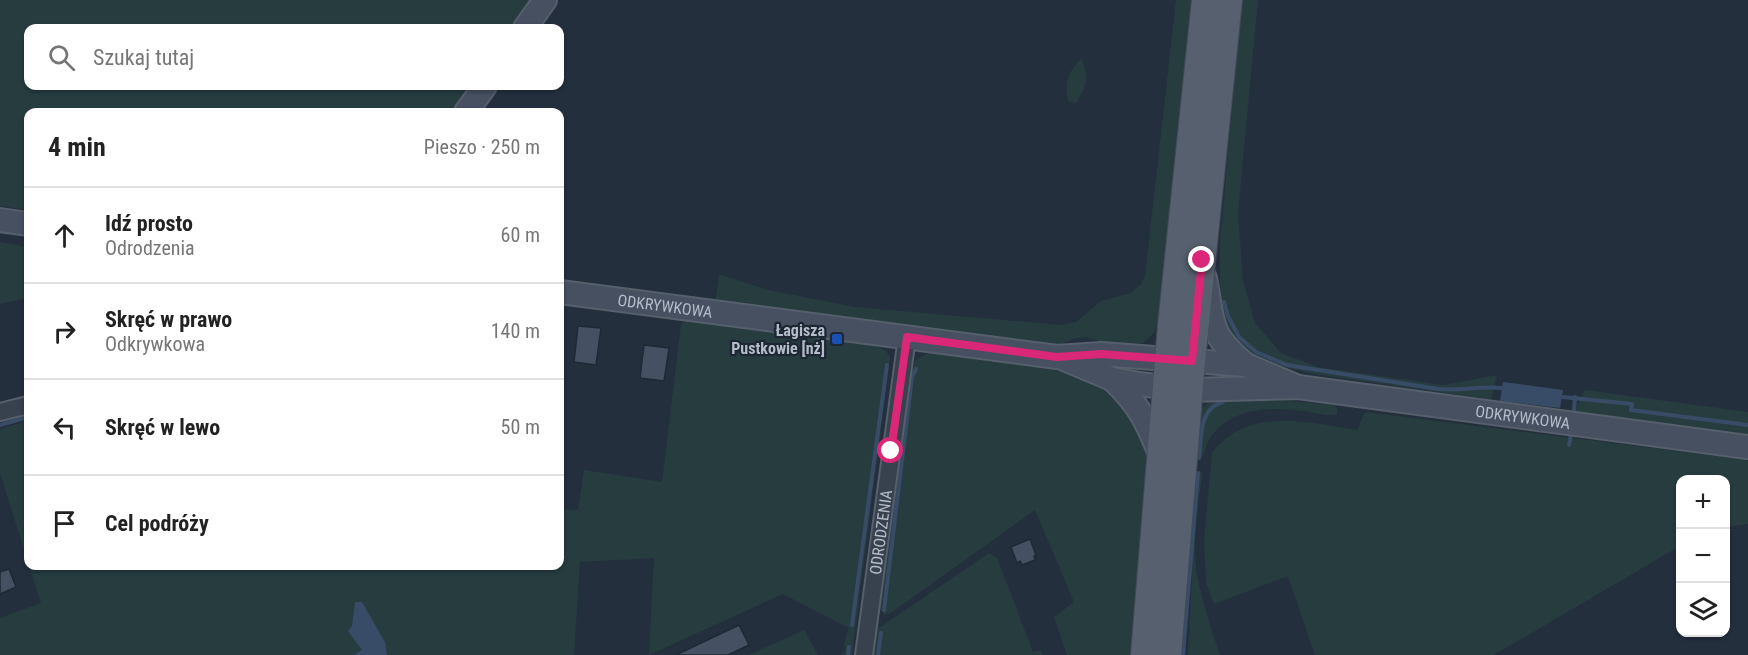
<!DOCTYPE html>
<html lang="pl">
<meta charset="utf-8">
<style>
:root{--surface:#fff;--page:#f6f6f6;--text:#222;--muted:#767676;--line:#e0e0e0}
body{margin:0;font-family:"Roboto Condensed",sans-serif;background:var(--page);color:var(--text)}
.controls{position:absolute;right:18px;bottom:18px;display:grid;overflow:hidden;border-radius:12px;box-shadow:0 2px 4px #0004}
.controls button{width:54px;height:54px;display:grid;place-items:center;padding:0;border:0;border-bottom:2px solid var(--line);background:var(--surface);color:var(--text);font:30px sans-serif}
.stop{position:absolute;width:18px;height:18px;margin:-14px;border:4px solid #db2777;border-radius:50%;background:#fff}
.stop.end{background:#db2777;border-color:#fff;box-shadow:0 2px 6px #0008}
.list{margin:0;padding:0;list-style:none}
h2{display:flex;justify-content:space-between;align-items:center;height:78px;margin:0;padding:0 24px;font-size:26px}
h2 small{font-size:20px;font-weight:400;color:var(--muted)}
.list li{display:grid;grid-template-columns:39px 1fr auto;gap:18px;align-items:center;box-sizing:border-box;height:96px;padding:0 24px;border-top:2px solid var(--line)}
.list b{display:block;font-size:22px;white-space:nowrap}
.list p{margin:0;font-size:20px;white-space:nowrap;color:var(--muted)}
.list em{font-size:20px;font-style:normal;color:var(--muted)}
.icon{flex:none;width:33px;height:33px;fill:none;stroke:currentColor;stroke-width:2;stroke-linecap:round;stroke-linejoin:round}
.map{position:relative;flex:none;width:1748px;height:655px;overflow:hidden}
.search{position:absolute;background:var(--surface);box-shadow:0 2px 4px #0004;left:24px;top:24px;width:540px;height:66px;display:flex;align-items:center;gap:15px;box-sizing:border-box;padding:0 21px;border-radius:12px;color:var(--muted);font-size:22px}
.panel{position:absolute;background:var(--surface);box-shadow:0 2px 4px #0004;left:24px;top:108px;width:540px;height:462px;border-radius:12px}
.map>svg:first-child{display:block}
.green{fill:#263c3f}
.water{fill:#394c67}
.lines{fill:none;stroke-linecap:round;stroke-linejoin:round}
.stream{stroke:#394c67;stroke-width:4}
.building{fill:#455162;stroke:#1f2835;stroke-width:1.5}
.street-casing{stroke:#565f6c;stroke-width:20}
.secondary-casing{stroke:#565f6c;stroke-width:26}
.primary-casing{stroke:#414a57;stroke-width:28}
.street{stroke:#38414e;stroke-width:16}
.secondary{stroke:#465061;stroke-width:22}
.primary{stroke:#56606e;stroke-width:26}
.route{stroke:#db2777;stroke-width:8}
.transit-dot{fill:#1a4fb4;stroke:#1d2633;stroke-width:2}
.labels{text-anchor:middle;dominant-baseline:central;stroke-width:4.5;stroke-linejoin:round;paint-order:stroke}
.street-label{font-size:16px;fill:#b4bcc9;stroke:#1d2633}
.poi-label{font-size:16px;font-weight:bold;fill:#b4bcc9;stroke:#1d2633;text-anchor:end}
</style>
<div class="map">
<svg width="1748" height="655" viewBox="0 0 1748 655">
<rect width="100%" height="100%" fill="#242f3e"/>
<!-- green -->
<g class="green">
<path d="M 0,0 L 537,0 L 516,28 L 28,28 L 28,86 L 474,86 L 455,112 L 28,112 L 28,210 L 0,206 Z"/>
<path d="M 1176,0 L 1192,0 L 1159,312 L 1155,332 L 1144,342 L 1133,348 L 1114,346 L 1086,337 L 1073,339 L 1059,346 L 715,304 L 719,274 L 768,290 L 855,307 L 1061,325 L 1076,322 L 1101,301 L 1131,293 L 1141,284 L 1145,276 Z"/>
<path d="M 1242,0 L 1258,0 L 1238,213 L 1243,281 L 1255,323 L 1281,353 L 1318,367 L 1443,385 L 1497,375 L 1491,400 L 1315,374 L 1264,363 L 1241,347 L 1227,329 L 1220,300 L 1220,243 Z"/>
<path d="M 1081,59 C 1091,78 1086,86 1076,103 L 1069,102 C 1063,84 1068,72 1081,59 Z"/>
<path d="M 0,242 L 28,247 L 28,298 L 0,304 Z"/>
<path d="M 687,319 L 875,345 L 886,351 L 890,357 L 852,655 L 841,655 L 845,651 L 844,643 L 849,628 L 783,594 L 649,655 L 654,558 L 580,562 L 574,655 L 0,655 L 0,618 L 41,603 L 29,566 L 560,566 L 560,509 L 578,510 L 584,470 L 662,482 L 681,325 Z"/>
<path d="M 929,352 C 973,352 1099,369 1127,404 C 1134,412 1143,436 1146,446 C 1148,453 1146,462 1146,469 L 1132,655 L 1067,655 L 1054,617 L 1074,602 L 1035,510 L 892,612 L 885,615 L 880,609 L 910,371 L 916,360 Z"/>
<path d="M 1585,390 L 1748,412 L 1748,434 L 1573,414 Z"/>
<path d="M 1277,397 L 1290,401 L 1335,405 L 1337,409 L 1337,414 C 1327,417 1319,413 1309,412 C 1275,406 1232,406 1210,438 C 1207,443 1205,450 1203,456 L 1192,454 L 1200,410 L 1211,400 Z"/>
<path d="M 1365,412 L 1748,460 L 1748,524 L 1726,527 L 1726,480 L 1680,480 L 1680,546 L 1494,655 L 1315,655 L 1288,576 L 1214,604 L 1206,583 L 1204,540 L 1212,453 C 1249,406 1306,422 1357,430 Z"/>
<path d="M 28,421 L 28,562 L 0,473 L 0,429 Z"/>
<path d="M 1193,471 L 1202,472 C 1199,505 1191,541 1197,574 C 1202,602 1211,628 1220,655 L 1188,655 L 1192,574 L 1186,576 Z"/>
<path d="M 989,553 L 997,558 L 1033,652 L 1041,650 L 1043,655 L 872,655 L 875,629 L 882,626 Z"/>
<path d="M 804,630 L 818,655 L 749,655 Z"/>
</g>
<!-- water -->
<g class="water">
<path d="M 1503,382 L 1563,390 L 1560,408 L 1500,401 Z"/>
<path d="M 355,602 L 362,602 L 385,642 L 387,655 L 354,655 L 362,650 L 348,631 L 352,626 Z"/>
</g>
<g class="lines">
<!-- stream -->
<g class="stream">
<path d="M 1224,302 L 1228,316 L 1239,337 L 1256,352 L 1287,365 L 1438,389 C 1460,391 1480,386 1502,388"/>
<path d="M 1563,397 L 1632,404 L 1631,410 L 1748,425"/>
<path d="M 1574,410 L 1575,397"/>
<path d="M 0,425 L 28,417"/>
<path d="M 1569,445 L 1571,434"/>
<path d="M 1199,458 C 1202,438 1198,408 1223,402"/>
<path d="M 884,610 L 912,377 L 916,369"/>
<path d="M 852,625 L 887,365"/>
<path d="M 848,655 L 849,647"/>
<path d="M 878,655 L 881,633"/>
<path d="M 1183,655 L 1198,473"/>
</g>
</g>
<!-- building -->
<g class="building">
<path d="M 578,326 L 601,328 L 596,365 L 574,362 Z"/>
<path d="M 644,345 L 669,348 L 664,381 L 640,378 Z"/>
<path d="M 1030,539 L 1036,555 L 1034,556 L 1035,560 L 1022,565 L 1020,561 L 1017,563 L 1011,547 Z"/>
<path d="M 9,569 L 16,587 L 0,594 L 0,572 Z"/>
<path d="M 739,625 L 749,645 L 728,655 L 676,655 Z"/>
</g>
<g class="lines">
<defs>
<g id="street">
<path d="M 0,412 L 28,405"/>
<path id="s1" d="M 864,655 L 907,337"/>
</g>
<g id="secondary">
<path d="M 525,28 L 545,0"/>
<path d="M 466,112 L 485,86"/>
<path d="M 0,220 L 28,224"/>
<path d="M 1205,278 C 1214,325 1208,333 1246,365"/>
<path id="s2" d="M 560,292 L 1057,357 L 1101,354 L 1246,365 L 1298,387"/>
<path id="s3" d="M 1062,358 L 1112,379 L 1139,384 L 1189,390 L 1298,387 L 1748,447"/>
<path d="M 1112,379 C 1139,405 1146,420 1160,454"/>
</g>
<g id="primary">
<path d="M 1144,655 L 1171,325 L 1205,0"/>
<path d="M 1168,655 L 1192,361 L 1229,0"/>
</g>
</defs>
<!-- street casing -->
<use href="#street" class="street-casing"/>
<!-- secondary casing -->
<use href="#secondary" class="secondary-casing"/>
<!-- primary casing -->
<use href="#primary" class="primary-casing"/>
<!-- street -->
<use href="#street" class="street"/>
<!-- secondary -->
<use href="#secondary" class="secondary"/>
<!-- primary -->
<use href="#primary" class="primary"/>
</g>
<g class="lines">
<!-- route -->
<path class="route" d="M 891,451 L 907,337 L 1057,357 L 1101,354 L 1192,361 L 1202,260"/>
</g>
<!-- markers -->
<rect class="transit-dot" x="831" y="333" width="12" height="12" rx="3"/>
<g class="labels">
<!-- street labels -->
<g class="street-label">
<text stroke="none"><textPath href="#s2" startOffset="106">ODKRYWKOWA</textPath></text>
<text stroke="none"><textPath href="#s3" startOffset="468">ODKRYWKOWA</textPath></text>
<text stroke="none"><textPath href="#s1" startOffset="124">ODRODZENIA</textPath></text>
</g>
<!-- poi labels -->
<g class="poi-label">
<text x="825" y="330">Łagisza<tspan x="825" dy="18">Pustkowie [nż]</tspan></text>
</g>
</g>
</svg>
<div class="controls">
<button>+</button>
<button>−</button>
<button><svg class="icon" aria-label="layers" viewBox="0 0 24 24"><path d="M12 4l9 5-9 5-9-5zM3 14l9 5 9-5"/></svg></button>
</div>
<div class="stop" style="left:891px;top:451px"></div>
<div class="stop end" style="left:1202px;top:260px"></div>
<div class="search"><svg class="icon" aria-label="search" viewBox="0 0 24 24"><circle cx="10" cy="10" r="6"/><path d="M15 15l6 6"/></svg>Szukaj tutaj</div>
<section class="panel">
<h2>4 min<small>Pieszo · 250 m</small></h2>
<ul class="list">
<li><svg class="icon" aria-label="ahead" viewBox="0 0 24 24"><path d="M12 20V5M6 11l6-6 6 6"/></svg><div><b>Idź prosto</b><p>Odrodzenia</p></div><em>60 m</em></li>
<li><svg class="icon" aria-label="right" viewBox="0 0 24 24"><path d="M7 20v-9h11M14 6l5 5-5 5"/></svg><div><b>Skręć w prawo</b><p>Odkrywkowa</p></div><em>140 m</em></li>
<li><svg class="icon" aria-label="left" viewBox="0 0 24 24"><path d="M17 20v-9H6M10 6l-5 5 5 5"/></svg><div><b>Skręć w lewo</b></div><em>50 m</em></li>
<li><svg class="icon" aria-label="arrive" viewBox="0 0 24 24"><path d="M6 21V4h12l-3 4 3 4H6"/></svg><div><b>Cel podróży</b></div></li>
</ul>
</section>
</div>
